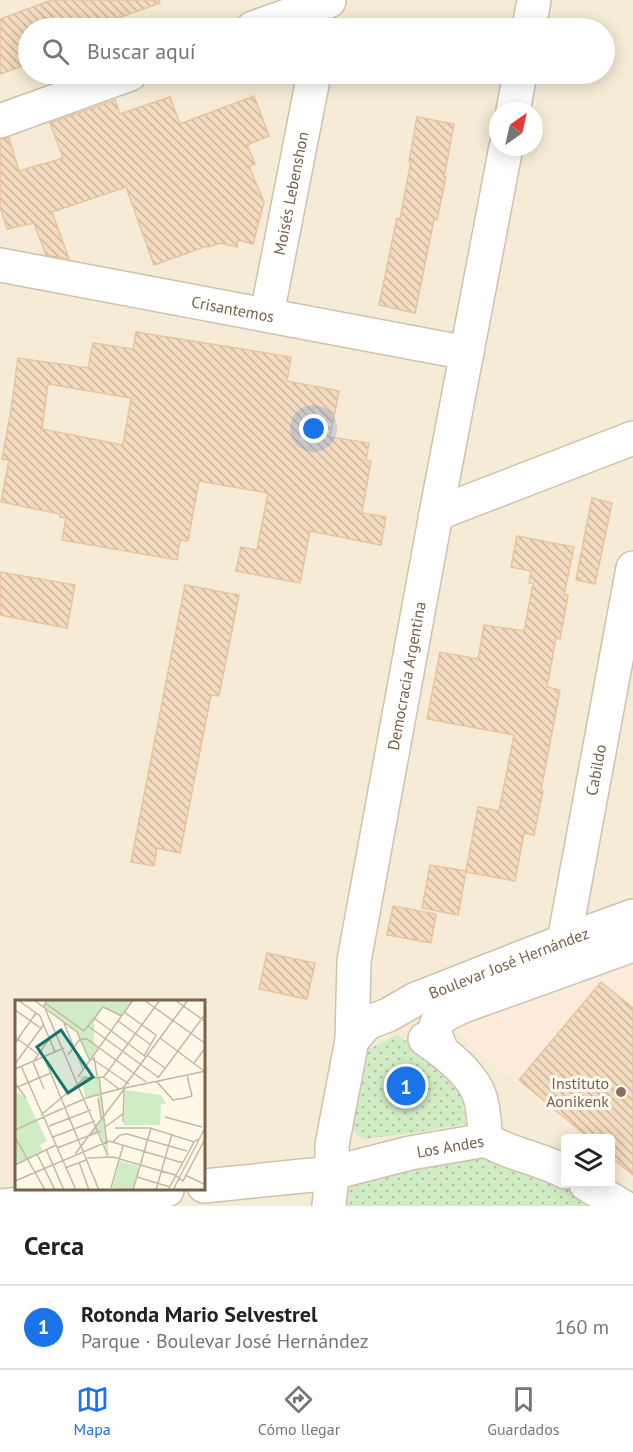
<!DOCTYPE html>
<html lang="es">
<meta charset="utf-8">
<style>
:root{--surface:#fff;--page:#f2f2f2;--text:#222;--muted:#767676;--line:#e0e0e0;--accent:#1a73e8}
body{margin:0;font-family:"PT Sans",sans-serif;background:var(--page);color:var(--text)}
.controls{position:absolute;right:18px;bottom:18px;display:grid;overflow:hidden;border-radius:6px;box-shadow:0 3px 15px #0003}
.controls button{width:54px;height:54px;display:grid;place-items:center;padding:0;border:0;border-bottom:2px solid var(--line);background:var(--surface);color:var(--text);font:30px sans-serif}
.compass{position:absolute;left:489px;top:102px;width:54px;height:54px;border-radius:50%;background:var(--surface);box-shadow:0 3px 15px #0003;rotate:34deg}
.you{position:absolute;left:314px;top:429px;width:21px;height:21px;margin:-15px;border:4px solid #fff;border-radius:50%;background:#1a73e8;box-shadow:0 0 0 9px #1a73e833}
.badge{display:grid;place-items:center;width:39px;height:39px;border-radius:50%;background:var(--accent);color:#fff;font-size:20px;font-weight:700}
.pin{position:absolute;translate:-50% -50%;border:3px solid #fff;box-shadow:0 2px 6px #0006}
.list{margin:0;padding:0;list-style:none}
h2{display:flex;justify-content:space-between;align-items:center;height:78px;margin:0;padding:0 24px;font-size:26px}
h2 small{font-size:20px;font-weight:400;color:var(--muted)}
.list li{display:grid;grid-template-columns:39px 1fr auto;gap:18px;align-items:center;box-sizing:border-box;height:84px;padding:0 24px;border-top:2px solid var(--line)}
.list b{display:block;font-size:22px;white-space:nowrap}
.list p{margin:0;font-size:20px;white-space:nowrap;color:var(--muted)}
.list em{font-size:20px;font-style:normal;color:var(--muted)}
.icon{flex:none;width:33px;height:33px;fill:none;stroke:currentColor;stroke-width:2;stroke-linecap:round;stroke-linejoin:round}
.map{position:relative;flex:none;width:633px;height:1206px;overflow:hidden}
.search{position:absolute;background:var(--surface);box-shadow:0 3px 15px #0003;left:18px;right:18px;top:18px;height:66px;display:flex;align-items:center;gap:15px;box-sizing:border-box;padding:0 21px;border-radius:33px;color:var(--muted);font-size:22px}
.sheet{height:162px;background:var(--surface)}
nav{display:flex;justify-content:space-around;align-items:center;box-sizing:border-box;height:84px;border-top:2px solid var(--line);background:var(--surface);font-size:16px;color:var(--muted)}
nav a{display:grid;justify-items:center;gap:3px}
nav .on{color:var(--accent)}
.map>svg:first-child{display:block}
.residential{fill:#f5ebd6;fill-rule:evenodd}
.commercial{fill:#feebdc}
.park{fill:url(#park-dots)}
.building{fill:url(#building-back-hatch);stroke:#e7c49e;stroke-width:1.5;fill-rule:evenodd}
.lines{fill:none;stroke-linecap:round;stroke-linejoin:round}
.minor-casing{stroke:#d0c1ad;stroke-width:36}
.minor{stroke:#fff;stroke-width:33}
.education-dot{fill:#8d6e63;stroke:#fffbf0;stroke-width:2}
.labels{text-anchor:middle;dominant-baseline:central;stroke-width:6;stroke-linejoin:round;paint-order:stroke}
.street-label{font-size:16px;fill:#79624a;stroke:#fffbf0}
.education-label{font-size:16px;fill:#785e54;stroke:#fffbf0;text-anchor:end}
.inset-road{fill:none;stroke:#c4b8a4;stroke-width:1.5}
.view{fill:#0f766e;fill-opacity:0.15;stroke:#0f766e;stroke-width:3}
.inset-edge{fill:none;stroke:#79624a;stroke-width:3}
</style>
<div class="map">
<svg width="633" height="1206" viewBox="0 0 633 1206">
<defs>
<pattern id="park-dots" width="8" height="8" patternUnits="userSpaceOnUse" patternTransform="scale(1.5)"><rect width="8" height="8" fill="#d0ecc5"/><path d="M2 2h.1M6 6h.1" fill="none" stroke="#aec3a2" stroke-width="1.8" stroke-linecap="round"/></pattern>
<pattern id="building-back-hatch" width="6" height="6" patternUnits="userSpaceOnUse" patternTransform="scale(1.5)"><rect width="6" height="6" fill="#f4dbbf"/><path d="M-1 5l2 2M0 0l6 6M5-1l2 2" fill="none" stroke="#cab59d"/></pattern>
</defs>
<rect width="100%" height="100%" fill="#fdf8e8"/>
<!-- residential -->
<path class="residential" d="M 0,0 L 633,0 L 633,1206 L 0,1206 ZM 28,28 L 604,28 L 604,74 L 28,74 ZM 498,111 L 534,111 L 534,147 L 498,147 ZM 16,1002 L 204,1002 L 204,1190 L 16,1190 ZM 566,1138 L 610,1138 L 610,1184 L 566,1184 Z"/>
<!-- commercial -->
<path class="commercial" d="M 633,965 L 633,1180 L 611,1162 L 610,1138 L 582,1138 L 458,1035 L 460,1019 L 521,997 L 523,1005 Z"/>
<!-- park -->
<g class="park">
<path d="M 397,1035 L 435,1061 L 462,1093 L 466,1124 L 412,1133 L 363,1139 L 346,1125 L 361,1053 Z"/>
<path d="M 486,1140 L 620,1206 L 329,1206 L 332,1173 Z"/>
</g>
<!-- building -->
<g class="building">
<path d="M 52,0 L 159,0 L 160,3 L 118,18 L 120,21 L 99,28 L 28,28 L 28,64 L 0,74 L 0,19 Z"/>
<path d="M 254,96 L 269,136 L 247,145 L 255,164 L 249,166 L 264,202 L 253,244 L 238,240 L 237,247 L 221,243 L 208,247 L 207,246 L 154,265 L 126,187 L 52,212 L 69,259 L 46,255 L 34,223 L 7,229 L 0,207 L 0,139 L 9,138 L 19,171 L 63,158 L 50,123 L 115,100 L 120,114 L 170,97 L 180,124 Z"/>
<path d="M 417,117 L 454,124 L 444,177 L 446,177 L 437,220 L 434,219 L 415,313 L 379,305 L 397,218 L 400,219 L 411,161 L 409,161 Z"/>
<path d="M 136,332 L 291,357 L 287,381 L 339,391 L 330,437 L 369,443 L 366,460 L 371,461 L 362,513 L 386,517 L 381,545 L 310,531 L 300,583 L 236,571 L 241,547 L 257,550 L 268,493 L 199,481 L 188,541 L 180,540 L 177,560 L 62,540 L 66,518 L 60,517 L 60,514 L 1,502 L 9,460 L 2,459 L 11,410 L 18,358 L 88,368 L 93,343 L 133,349 ZM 48,384 L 131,398 L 123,445 L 42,429 Z"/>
<path d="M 592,498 L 612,503 L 595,584 L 576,580 Z"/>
<path d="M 517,536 L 574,547 L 564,595 L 568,595 L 560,639 L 556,638 L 547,687 L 560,690 L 541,790 L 543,791 L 534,835 L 524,833 L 515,881 L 466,872 L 458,915 L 422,908 L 430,865 L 466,871 L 478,807 L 499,811 L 514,735 L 427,719 L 440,652 L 478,659 L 484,625 L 524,631 L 533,584 L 529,583 L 531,571 L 511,567 Z"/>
<path d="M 0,572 L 75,585 L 67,628 L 0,615 Z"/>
<path d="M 185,585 L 239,595 L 219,696 L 211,695 L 180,853 L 157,848 L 154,866 L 131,862 Z"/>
<path d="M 393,906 L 436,914 L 431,943 L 387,935 Z"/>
<path d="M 267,953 L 315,963 L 307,999 L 259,989 Z"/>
<path d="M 601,982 L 633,1008 L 633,1175 L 610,1156 L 610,1138 L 589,1138 L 519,1080 Z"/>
</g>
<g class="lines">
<defs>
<g id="minor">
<path d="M 253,28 L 329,1"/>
<path d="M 529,28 L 534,0"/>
<path d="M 513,111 L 520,74"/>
<path d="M 0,121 L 130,74"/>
<path id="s1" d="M 0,265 L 467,353"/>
<path id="s2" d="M 267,314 L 314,74"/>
<path d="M 436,514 L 633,438"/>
<path id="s3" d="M 556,972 L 564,941 L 633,568"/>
<path d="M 425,1039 C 444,1052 473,1074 480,1097 C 484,1108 484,1127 486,1140"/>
<path id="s4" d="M 352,1040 L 367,1023 L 388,1015 L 416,999 L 564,941 L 633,916"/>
<path d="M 442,1051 C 428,1022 437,1018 463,1006 L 633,945"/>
<path d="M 586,1184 L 622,1206"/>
<path id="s5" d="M 204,1186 L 332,1173 L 410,1153 L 486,1140 C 512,1155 539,1158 566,1172"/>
<path d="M 0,1206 L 167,1190"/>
<path id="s6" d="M 329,1206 L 332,1173 L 332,1145 L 352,1040 L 354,961 L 436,514 L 506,147"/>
</g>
</defs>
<!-- minor casing -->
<use href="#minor" class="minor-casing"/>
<!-- minor -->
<use href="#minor" class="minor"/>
</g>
<!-- markers -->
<circle class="education-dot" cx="621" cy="1092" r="6"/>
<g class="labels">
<!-- street labels -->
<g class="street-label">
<text stroke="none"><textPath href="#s2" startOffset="123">Moisés Lebenshon</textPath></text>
<text stroke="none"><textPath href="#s1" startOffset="237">Crisantemos</textPath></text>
<text stroke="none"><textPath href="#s6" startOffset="537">Democracia Argentina</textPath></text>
<text stroke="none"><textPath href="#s3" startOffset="206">Cabildo</textPath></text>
<text stroke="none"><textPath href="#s4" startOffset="177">Boulevar José Hernández</textPath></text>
<text stroke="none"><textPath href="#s5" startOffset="250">Los Andes</textPath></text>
</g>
<!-- education labels -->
<g class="education-label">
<text x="609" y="1083">Instituto<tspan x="609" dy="18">Aonikenk</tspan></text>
</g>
</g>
<!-- overview -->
<g transform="translate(15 1000)">
<rect width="190" height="190" fill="#fdf8e8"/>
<path d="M 110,90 L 146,95 L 151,104 L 146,104 L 145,125 L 109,125 ZM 105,161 L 124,166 L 118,190 L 97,188 Z" fill="#d0ecc5"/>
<path d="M 0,91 L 11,98 L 32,141 L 25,145 L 28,151 L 0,165 Z" fill="#d0ecc5"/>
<path d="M 32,0 L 118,0 L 107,16 L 88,7 L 79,22 L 79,44 L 83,47 L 74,60 L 62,32 L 29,6 ZM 65,76 L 84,77 L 94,156 L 84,132 L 75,136 L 86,119 L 83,95 L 71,98 Z" fill="#d0ecc5"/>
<path class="inset-road" d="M 3,0 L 25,16 L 40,52M 19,0 L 62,32 L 75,61M 32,0 L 29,6 L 93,156M 129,0 L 191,44M 160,0 L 191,22M 30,3 L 69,31 L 88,7 L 107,16M 0,10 L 27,29M 109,12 L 141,35 L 129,56M 79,18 L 131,57M 103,21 L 136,45M 49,23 L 68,69M 73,26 L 143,77M 0,37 L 23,54M 145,38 L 189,71M 65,39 L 72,39 L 131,82M 0,43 L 21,13M 53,55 L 65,39M 132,55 L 150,68M 29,57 L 84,190M 79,57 L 82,76M 76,58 L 114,84M 179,63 L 191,47M 0,64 L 29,24M 6,66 L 61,190M 0,69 L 49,48M 63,77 L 118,0M 84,77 L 92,144M 88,78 L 145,0M 143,78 L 191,13M 142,82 L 158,100 L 170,98 L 177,96 L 172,75M 0,83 L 11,98M 0,88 L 36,73M 29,89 L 18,62 L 34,39M 83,98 L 86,118M 26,115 L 70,78 L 88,77 L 104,89M 150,117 L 187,127M 108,122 L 109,90M 34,126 L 76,110M 90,127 L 108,114M 100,128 L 135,128 L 179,142 L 183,139M 0,130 L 71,98 L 108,88 L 173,0M 0,137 L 30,190M 38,137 L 80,121M 98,142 L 105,135 L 112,134 L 172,151M 42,148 L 86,131M 31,149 L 49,190M 22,154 L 40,190M 60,154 L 110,88 L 191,71M 72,158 L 98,157 L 160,175 L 168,181 L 191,137M 64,162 L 74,190M 0,165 L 41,145M 50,168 L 71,160M 170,175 L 191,185M 122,177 L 155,187M 0,181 L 94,141 L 168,163M 96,188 L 108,146M 56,190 L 104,190M 118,190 L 136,128M 141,190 L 157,134M 153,190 L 179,142M 158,190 L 191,126"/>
<path class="view" d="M 46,30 L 78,77 L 53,93 L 22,47 Z"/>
<rect width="190" height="190" class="inset-edge"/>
</g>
</svg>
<div class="controls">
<button><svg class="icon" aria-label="layers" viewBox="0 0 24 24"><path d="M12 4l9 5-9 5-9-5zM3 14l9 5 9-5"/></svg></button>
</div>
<svg class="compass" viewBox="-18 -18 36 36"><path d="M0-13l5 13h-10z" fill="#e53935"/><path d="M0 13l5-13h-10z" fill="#767676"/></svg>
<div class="you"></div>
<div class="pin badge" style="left:406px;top:1086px">1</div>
<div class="search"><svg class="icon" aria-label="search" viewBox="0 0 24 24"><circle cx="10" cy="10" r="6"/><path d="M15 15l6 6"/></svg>Buscar aquí</div>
</div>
<section class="sheet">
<h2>Cerca<small></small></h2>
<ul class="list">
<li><span class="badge">1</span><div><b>Rotonda Mario Selvestrel</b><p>Parque · Boulevar José Hernández</p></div><em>160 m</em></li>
</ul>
</section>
<nav>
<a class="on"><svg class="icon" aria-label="map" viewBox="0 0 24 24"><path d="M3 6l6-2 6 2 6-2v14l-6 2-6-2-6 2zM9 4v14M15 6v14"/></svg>Mapa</a>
<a><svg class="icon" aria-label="directions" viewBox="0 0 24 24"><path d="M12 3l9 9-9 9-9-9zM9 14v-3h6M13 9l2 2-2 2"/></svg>Cómo llegar</a>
<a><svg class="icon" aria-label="saved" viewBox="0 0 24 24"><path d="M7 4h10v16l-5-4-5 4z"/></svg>Guardados</a>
</nav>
